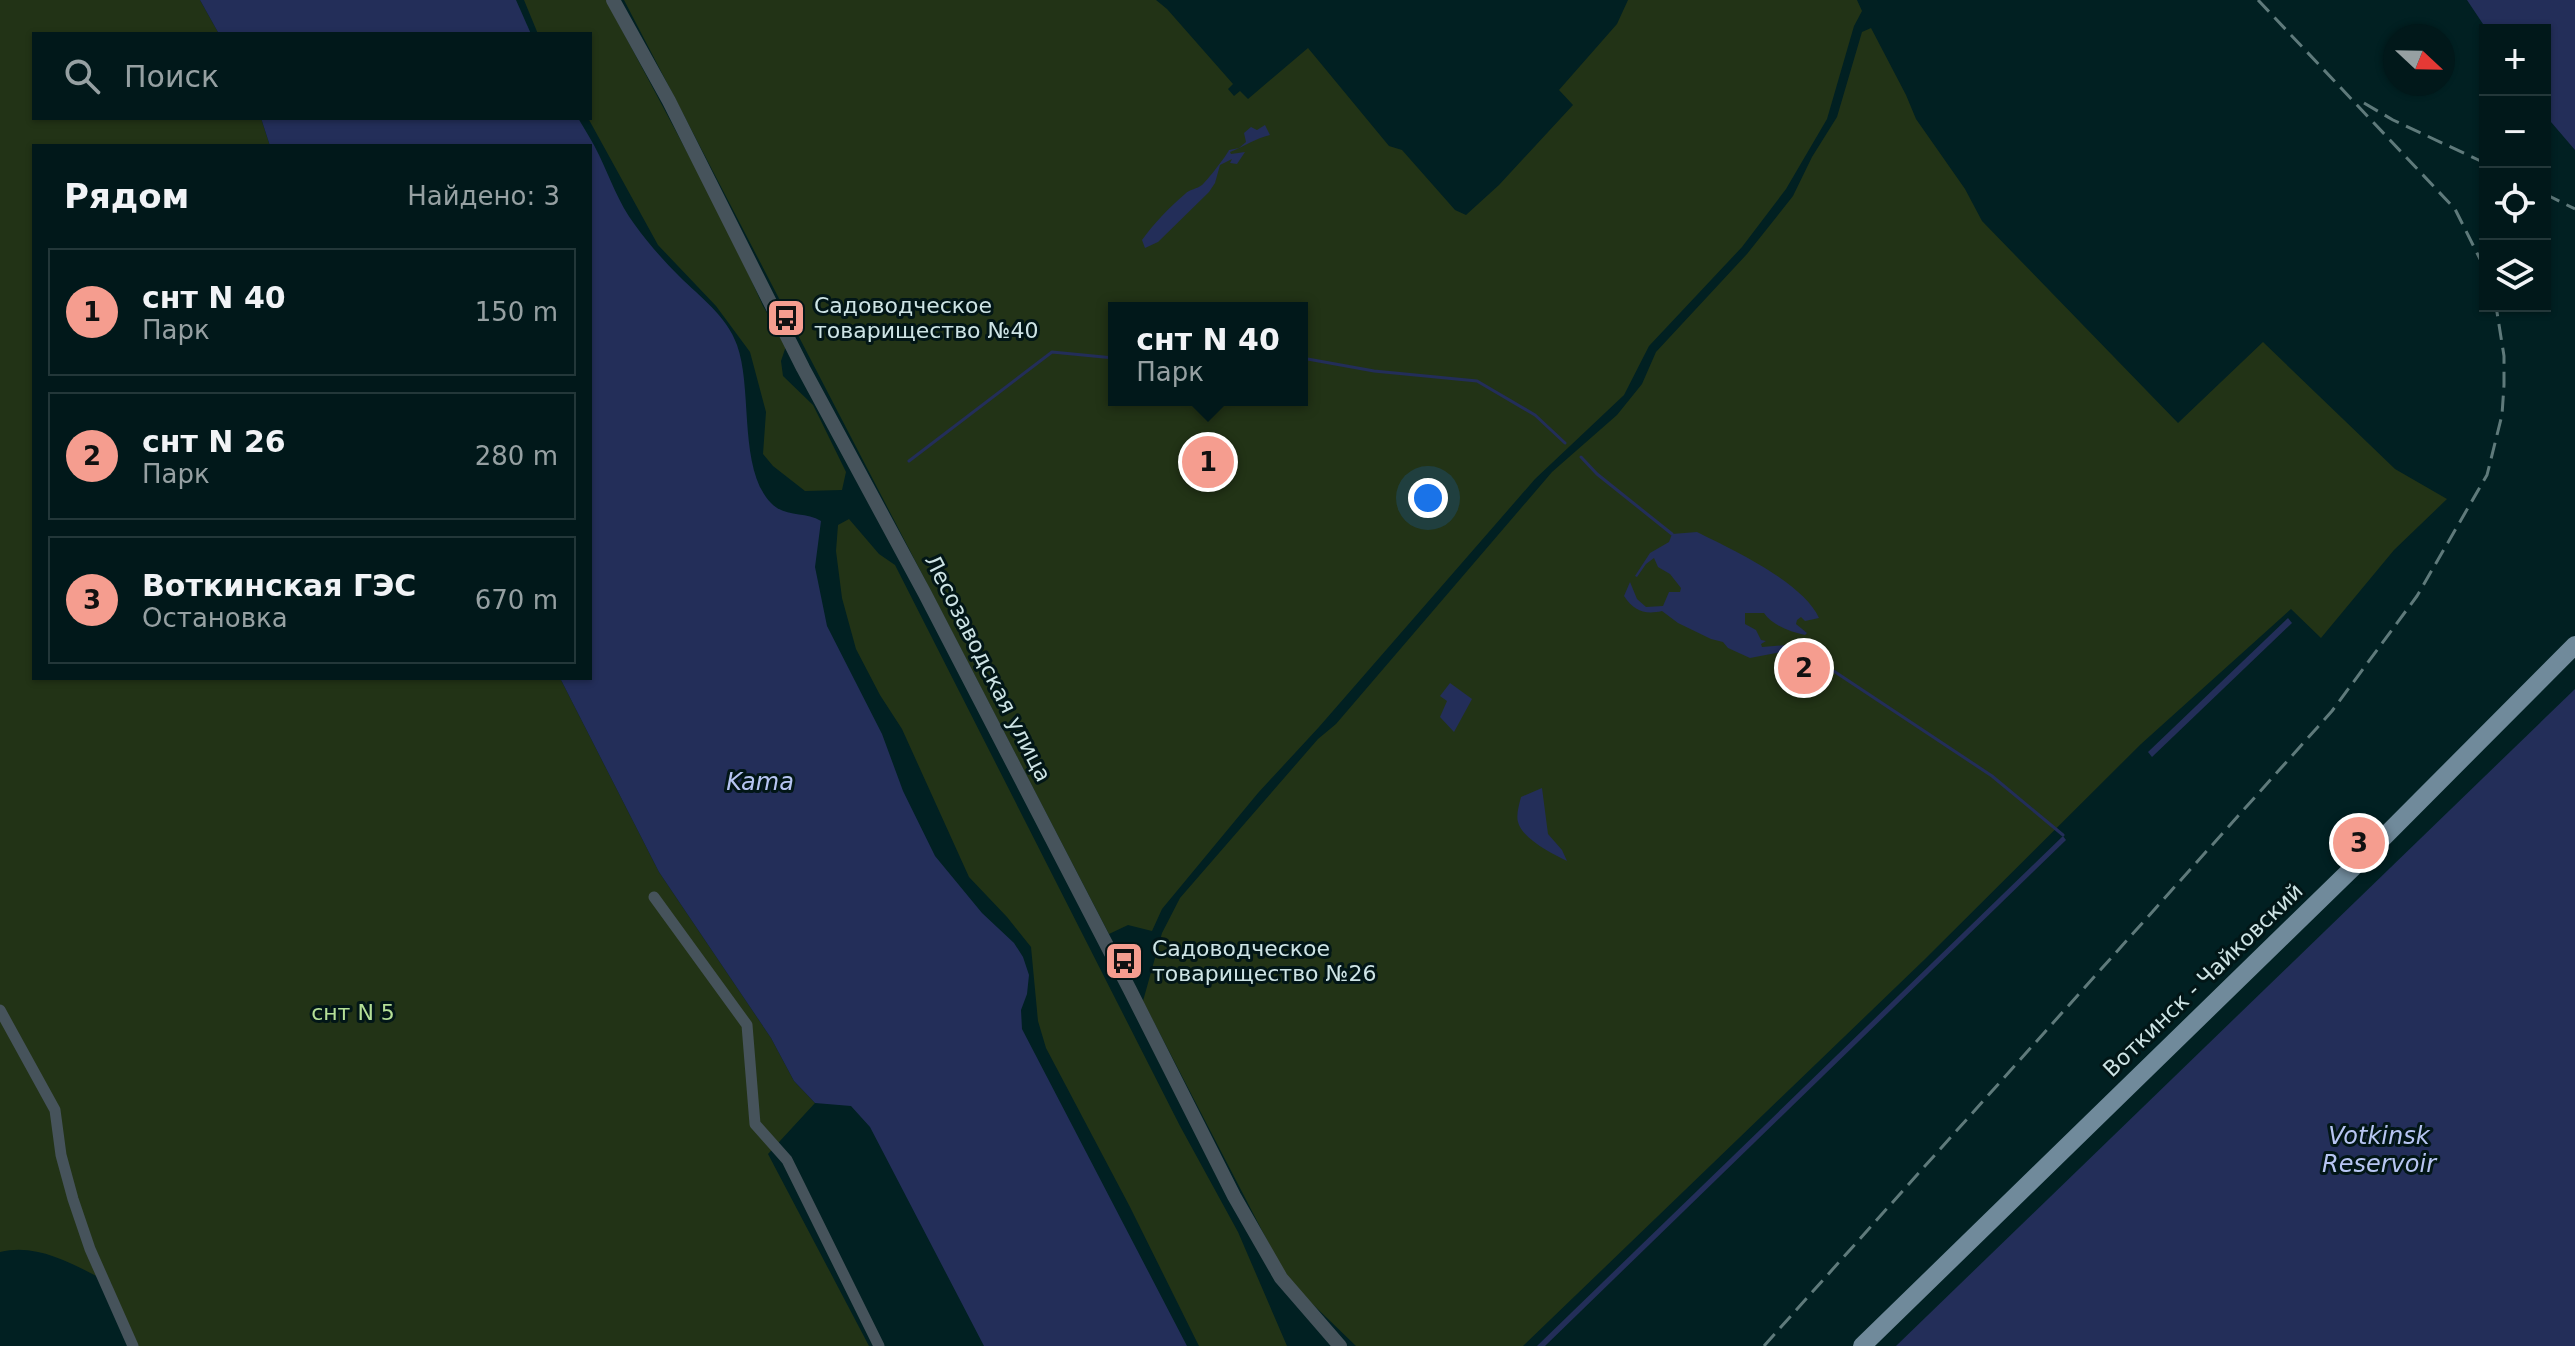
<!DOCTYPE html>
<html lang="ru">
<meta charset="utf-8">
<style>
:root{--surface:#01181a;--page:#0f2527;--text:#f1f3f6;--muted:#96a0a2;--line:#233739;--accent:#f59d8f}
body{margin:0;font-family:"DejaVu Sans",sans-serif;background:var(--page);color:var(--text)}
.controls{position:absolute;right:24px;top:24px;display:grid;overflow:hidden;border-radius:0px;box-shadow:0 2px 6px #0004}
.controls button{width:72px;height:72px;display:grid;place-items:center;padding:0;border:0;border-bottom:2px solid var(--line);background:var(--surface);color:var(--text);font:40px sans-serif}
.compass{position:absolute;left:2383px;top:24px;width:72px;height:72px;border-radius:50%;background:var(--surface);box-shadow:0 2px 6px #0004;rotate:112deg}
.you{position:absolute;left:1428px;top:498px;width:28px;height:28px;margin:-20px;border:6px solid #fff;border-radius:50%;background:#1a73e8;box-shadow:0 0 0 12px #1a73e833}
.badge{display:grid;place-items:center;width:52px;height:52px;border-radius:50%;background:var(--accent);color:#111;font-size:26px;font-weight:700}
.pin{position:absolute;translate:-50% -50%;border:4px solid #fff;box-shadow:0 2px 8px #0006}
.popup{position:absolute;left:1108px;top:302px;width:200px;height:104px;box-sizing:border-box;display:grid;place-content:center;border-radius:0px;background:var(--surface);filter:drop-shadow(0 2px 6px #0005);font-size:26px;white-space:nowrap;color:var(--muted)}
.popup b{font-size:30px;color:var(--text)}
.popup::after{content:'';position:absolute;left:50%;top:100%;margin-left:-16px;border:16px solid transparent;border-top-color:var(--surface)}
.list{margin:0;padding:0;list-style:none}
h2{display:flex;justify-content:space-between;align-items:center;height:104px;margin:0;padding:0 32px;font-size:34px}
h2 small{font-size:26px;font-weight:400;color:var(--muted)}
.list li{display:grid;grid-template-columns:52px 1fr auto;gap:24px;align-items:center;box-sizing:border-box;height:128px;margin:0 16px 16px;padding:0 16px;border:2px solid var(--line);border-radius:0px}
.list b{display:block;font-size:30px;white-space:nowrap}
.list p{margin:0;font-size:26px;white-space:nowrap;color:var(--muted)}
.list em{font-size:26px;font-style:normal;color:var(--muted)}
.icon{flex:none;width:44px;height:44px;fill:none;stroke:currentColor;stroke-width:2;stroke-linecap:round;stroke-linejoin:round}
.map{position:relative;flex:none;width:2575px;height:1346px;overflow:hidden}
.search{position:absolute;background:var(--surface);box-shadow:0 2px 6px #0004;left:32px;top:32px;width:560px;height:88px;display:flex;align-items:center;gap:20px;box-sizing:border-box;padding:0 28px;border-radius:0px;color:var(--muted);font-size:30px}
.panel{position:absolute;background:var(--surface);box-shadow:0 2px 6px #0004;left:32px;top:144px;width:560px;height:536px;border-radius:0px}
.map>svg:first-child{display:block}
.green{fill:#223316;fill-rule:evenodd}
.water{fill:#232e59}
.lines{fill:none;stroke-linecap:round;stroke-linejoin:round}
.stream{stroke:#232e59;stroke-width:3}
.minor{stroke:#46535b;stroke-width:11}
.tertiary{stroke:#46535b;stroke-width:14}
.primary{stroke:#708a9b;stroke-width:18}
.rail{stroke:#5f7a7b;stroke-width:3;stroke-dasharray:16 8;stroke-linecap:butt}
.labels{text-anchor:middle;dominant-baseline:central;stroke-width:6;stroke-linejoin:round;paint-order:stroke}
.poi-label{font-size:22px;fill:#cee4e5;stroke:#021617;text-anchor:start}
.street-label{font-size:22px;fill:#cee4e5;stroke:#021617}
.park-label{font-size:22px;fill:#b5e097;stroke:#021617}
.water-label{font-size:24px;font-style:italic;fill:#b7c5f2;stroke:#021617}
</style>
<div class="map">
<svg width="2575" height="1346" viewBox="0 0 2575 1346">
<rect width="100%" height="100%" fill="#012022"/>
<!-- green -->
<g class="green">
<path d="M 0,0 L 200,0 L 219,34 L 34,34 L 34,118 L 261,118 L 270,146 L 34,146 L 34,678 L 560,678 L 659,872 L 771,1038 L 794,1081 L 815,1103 L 768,1154 L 869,1346 L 132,1346 L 111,1283 C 76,1267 40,1242 0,1252 Z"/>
<path d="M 524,0 L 606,0 L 728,229 L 763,306 L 786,346 L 781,361 L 783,376 L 813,405 L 821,421 L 846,472 L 842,490 L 805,491 L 773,466 L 763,454 L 766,412 L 750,352 L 716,306 L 658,245 L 588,118 L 590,118 L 590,34 L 538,34 Z"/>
<path d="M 624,0 L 1156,0 L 1167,9 L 1233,84 L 1228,89 L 1234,96 L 1240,91 L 1248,99 L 1308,48 L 1389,146 L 1402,150 L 1455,210 L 1466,215 L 1499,185 L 1573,105 L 1559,90 L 1617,24 L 1628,0 L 1857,0 L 1862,11 L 1854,26 L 1827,119 L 1786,189 L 1742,247 L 1649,346 L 1624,395 L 1535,479 L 1319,727 L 1258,793 L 1162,909 L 1152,931 L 1128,925 L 1109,934 ZM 1114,308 L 1302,308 L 1302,400 L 1114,400 Z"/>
<path d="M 1871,28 L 1906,95 L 1916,119 L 1965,189 L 1982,221 L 2178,423 L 2263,342 L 2395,469 L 2447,499 L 2394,550 L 2321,638 L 2291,609 L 2141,744 L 1924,960 L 1523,1346 L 1356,1346 L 1297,1289 L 1282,1269 L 1143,1001 L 1162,933 L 1180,898 L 1318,739 L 1336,724 L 1552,472 L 1617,415 L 1642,384 L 1656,352 L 1747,254 L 1793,196 L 1812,157 L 1837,117 L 1862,32 Z"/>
<path d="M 849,519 L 879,554 L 895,565 L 1180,1126 L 1238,1232 L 1287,1346 L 1199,1346 L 1192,1332 L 1130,1207 L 1046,1048 L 1038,1021 L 1031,947 L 1007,917 L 969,877 L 902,729 L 880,695 L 856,649 L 842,598 L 836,551 L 838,525 Z"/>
</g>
<!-- water -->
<g class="water">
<path d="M 200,0 L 516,0 L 531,34 L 219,34 Z"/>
<path d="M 2467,0 L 2575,0 L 2575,150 L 2545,115 L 2545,30 L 2487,30 Z"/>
<path d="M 261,118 L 578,118 C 585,130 593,142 599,155 C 611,180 618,202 635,225 C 648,243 663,260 679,276 C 700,297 727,316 737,345 C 753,389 738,469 771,503 C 785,518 805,511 821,521 L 815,567 L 827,626 L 882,734 L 903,791 L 935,856 L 982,913 L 1014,943 L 1023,957 L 1029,975 L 1027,994 L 1021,1010 L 1022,1029 L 1187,1346 L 984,1346 L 870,1127 L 851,1106 L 815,1103 L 794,1081 L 771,1038 L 659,872 L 560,678 L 590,678 L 590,146 L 270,146 Z"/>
<path d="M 1265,125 L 1270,135 C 1256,138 1243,147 1230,152 L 1231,154 L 1245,152 L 1237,164 L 1230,163 L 1232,159 L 1220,165 L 1215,183 L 1209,192 L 1158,242 L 1145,248 L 1142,240 C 1154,223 1170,207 1185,194 C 1190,189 1197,189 1202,185 C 1206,182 1227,155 1229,150 L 1239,148 L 1246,142 L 1244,133 L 1251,127 L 1257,130 Z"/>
<path d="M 1697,532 C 1731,549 1803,582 1819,618 L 1805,621 L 1801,617 L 1797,620 L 1796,624 L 1807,633 L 1805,635 C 1790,632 1772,625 1764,613 L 1745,613 L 1745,624 L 1756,630 L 1761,640 L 1766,641 L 1761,644 L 1762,647 L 1786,645 L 1803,647 L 1800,652 L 1792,650 L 1750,658 L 1728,648 L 1723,642 L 1711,639 L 1678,623 L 1662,611 C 1645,615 1634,611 1624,596 L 1630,582 L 1637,599 L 1646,607 L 1663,606 L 1669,592 L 1680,592 L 1681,588 L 1670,574 L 1658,567 L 1654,558 L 1646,564 L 1637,577 L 1635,576 L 1650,553 L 1669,542 L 1672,534 Z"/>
<path d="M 2288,618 L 2292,623 L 2152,757 L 2148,752 Z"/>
<path d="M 1450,683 L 1472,699 L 1454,732 L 1440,717 L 1447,701 L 1440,696 Z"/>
<path d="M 2575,689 L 2575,1346 L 1896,1346 Z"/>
<path d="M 1542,788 L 1548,834 L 1562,850 L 1567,861 C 1553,854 1522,839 1518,822 C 1516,815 1519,805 1521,797 Z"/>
<path d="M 2063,836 L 2066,840 L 1545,1346 L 1537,1346 Z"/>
</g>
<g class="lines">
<!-- stream -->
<g class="stream">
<path d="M 1302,358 L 1374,371 L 1477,381 L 1535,415 L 1565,443"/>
<path d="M 1581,457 L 1597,474 L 1672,534"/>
<path d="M 909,461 L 1052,352 L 1114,358"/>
<path d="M 1802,650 L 1992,776 L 2063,835"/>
</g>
<!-- minor -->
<g class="minor">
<path d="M 654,897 L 747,1025 L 755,1124 L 787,1160 L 879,1346"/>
<path d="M 0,1010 L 55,1110 L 61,1155 L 73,1199 L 90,1249 L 133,1346"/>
</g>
<!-- tertiary -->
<path class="tertiary" d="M 613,0 L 669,101 L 803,368 L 925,594 L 1130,990 L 1234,1196 L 1281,1278 L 1340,1346"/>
<!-- primary -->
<path class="primary" d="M 1862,1346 L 2369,852 L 2575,645"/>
<!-- rail -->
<g class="rail">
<path d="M 2258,0 L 2455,209 L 2485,269"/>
<path d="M 2364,103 L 2393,120 L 2485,163"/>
<path d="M 2545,194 L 2575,209"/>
<path d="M 1764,1346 L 2332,711 L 2417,596 L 2487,475 L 2502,415 L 2504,385 L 2504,356 L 2496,306"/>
</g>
</g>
<!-- icons -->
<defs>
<symbol id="bus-square" viewBox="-11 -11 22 22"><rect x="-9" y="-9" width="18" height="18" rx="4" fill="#f59d8f" stroke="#021617"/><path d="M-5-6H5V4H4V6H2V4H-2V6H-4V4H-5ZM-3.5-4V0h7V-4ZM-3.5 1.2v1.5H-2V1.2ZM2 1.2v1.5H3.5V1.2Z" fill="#111"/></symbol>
</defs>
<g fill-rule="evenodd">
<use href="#bus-square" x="764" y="296" width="44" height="44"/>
<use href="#bus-square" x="1102" y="939" width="44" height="44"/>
</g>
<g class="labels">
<!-- poi labels -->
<g class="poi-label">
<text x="814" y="305">Садоводческое<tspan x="814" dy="25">товарищество №40</tspan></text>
<text x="1152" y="948">Садоводческое<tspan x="1152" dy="25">товарищество №26</tspan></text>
</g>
<!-- street labels -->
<g class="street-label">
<text transform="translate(988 668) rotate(63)">Лесозаводская улица</text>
<text transform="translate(2203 980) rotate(-44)">Воткинск - Чайковский</text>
</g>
<!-- park labels -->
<g class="park-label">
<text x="353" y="1012">снт N 5</text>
</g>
<!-- water labels -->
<g class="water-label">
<text x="760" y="782">Kama</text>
<text x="2379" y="1136">Votkinsk<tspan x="2379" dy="28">Reservoir</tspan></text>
</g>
</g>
</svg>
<div class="controls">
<button>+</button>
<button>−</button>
<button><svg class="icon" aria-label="locate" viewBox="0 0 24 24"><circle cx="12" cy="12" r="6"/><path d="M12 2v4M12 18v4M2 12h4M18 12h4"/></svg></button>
<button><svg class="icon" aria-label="layers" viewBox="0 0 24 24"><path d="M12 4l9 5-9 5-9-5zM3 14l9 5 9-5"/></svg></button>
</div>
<svg class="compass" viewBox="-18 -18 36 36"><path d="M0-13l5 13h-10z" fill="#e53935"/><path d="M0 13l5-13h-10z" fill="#96a0a2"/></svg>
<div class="you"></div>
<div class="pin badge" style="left:1208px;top:462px">1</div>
<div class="popup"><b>снт N 40</b>Парк</div>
<div class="pin badge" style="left:1804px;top:668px">2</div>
<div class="pin badge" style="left:2359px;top:843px">3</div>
<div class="search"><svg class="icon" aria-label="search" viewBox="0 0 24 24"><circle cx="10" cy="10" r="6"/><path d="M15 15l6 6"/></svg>Поиск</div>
<section class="panel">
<h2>Рядом<small>Найдено: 3</small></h2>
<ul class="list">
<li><span class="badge">1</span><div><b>снт N 40</b><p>Парк</p></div><em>150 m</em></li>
<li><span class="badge">2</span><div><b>снт N 26</b><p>Парк</p></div><em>280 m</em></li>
<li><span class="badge">3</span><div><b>Воткинская ГЭС</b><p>Остановка</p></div><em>670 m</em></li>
</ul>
</section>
</div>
